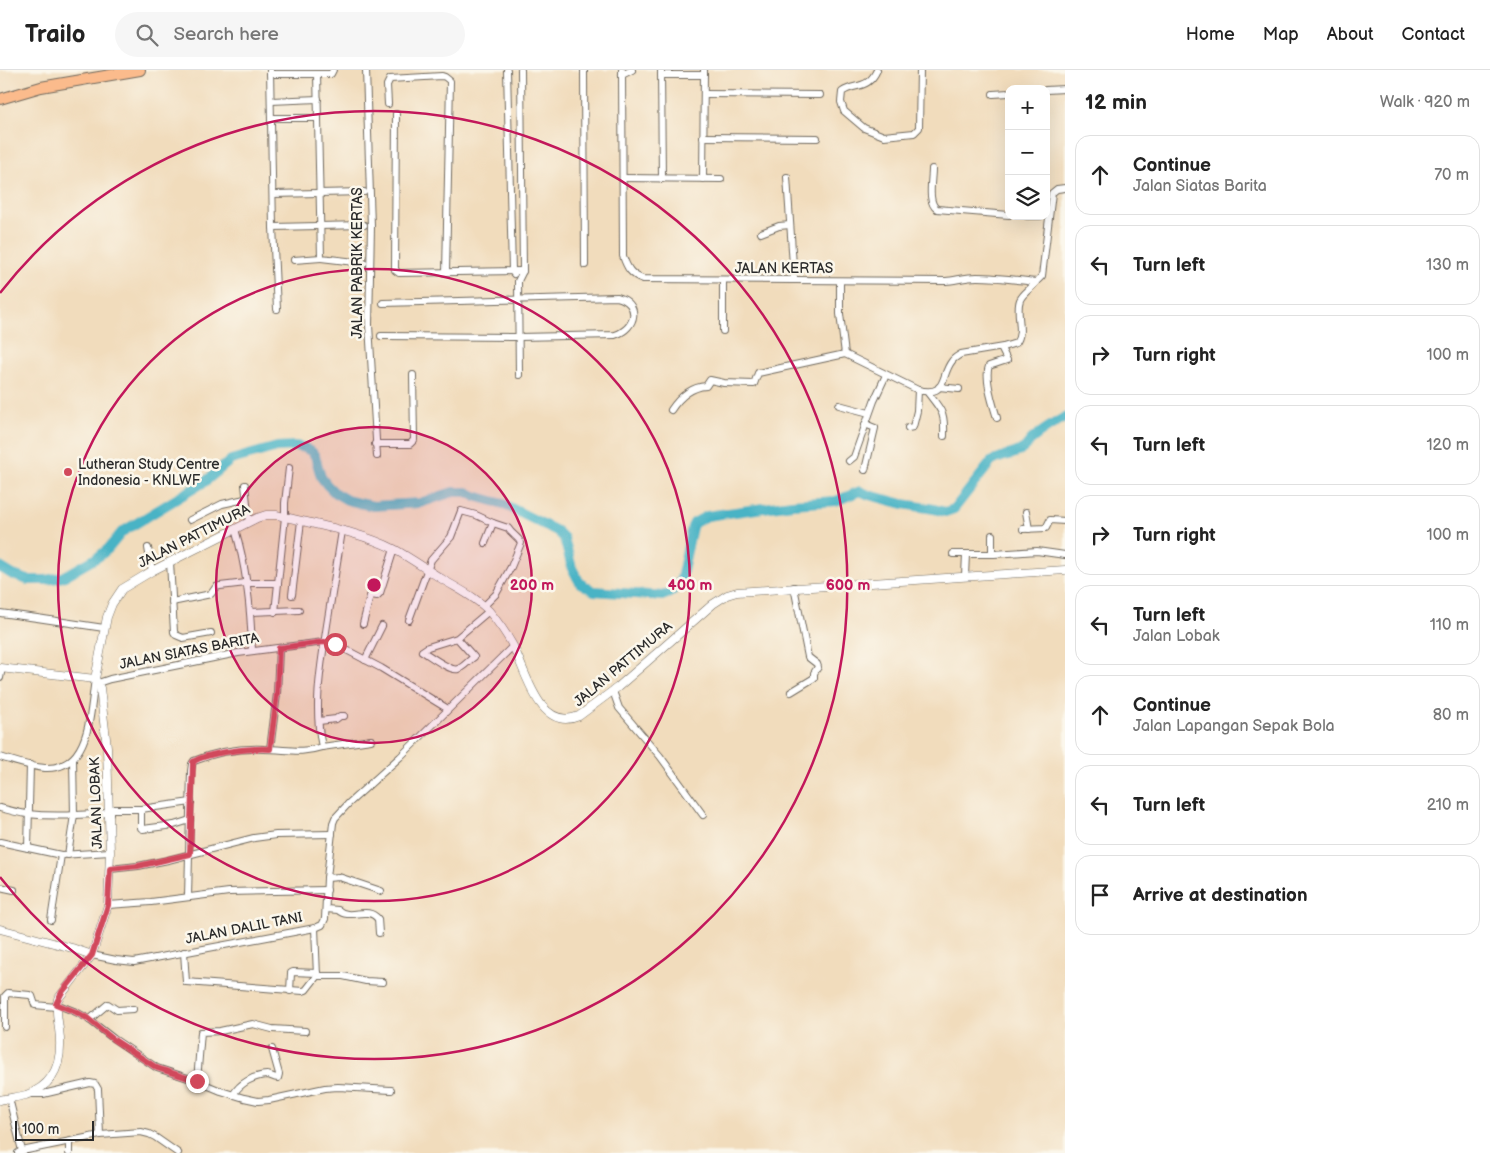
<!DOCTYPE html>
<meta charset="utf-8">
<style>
:root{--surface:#fff;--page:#f6f6f6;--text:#222;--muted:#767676;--line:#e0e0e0}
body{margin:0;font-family:"Balsamiq Sans",sans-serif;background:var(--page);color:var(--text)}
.controls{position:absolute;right:15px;top:15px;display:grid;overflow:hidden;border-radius:10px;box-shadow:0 5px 20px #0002}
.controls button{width:45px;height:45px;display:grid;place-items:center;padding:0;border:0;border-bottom:1px solid var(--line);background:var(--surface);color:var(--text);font:25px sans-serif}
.scale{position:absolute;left:15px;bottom:12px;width:79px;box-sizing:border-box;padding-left:5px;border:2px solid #2b2b2b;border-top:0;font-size:14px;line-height:18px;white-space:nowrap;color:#2b2b2b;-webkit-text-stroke:4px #fbf7ec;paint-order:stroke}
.stop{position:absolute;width:15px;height:15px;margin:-11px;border:4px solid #d1495b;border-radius:50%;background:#fff}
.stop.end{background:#d1495b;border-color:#fff;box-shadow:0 1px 5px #0008}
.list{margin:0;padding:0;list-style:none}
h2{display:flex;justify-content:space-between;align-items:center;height:65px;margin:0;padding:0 20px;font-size:21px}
h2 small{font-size:16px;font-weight:400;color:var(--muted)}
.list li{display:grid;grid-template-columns:32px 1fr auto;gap:15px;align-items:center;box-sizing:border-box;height:80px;margin:0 10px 10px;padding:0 10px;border:1px solid var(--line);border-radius:15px}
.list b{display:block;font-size:19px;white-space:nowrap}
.list p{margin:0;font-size:16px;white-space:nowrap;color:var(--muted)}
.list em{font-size:16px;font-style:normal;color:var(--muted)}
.icon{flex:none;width:28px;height:28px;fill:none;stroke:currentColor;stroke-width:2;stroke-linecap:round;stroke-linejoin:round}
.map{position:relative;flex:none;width:1065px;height:1083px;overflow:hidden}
header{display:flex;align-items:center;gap:30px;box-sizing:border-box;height:70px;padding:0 25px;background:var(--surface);border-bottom:1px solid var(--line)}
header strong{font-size:24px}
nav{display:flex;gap:28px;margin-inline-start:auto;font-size:18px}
.search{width:350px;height:45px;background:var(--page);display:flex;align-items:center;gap:12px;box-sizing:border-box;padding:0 18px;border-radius:28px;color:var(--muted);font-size:19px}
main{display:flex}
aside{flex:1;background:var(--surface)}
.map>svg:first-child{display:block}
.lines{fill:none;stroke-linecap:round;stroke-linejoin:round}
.river{stroke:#48b3c5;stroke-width:10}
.minor-casing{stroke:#70695e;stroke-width:8}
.tertiary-casing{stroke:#70695e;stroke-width:9}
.primary-casing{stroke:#70695e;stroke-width:12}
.minor{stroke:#fff;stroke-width:6}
.tertiary{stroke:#fff;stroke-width:8}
.primary{stroke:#fbbb8c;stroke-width:10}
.route{stroke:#d1495b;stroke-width:6}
.ring{fill:none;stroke:#c2185b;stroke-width:2.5}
.poi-dot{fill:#d1495b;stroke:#fbf7ec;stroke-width:2}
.labels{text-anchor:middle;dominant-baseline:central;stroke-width:5;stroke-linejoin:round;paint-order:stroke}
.street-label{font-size:14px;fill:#2b2b2b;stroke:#fbf7ec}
.poi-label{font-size:14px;fill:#2b2b2b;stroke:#fbf7ec;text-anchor:start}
.centre{fill:#c2185b;stroke:#fbf7ec;stroke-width:2.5}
.ring-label{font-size:15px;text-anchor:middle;font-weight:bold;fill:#c2185b;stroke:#fbf7ec;stroke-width:5;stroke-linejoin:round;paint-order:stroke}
</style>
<header>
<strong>Trailo</strong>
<div class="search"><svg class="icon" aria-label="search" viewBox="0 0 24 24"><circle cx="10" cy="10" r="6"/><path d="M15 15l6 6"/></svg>Search here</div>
<nav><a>Home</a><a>Map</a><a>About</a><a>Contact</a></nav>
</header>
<main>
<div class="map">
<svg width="1065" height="1083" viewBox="0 0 1065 1083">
<rect width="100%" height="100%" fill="#fbf7ec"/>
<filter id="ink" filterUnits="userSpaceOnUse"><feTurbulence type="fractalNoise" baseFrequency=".02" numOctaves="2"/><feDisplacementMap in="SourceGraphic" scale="10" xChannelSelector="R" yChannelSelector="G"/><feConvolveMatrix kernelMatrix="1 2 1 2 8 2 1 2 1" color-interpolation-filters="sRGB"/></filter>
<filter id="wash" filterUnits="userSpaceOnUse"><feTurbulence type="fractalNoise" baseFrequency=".0096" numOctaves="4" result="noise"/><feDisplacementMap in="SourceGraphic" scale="20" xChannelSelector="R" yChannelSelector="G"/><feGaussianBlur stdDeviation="1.12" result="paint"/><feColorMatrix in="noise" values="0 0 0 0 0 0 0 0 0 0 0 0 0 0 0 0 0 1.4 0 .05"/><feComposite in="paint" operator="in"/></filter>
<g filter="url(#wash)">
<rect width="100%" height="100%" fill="#f1dcbc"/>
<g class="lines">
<!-- river -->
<path class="river" d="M 0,497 L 13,505 L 28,510 L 46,510 L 63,507 L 98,487 L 108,479 L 122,462 L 206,411 L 231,390 L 277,377 L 295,376 L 305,378 L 312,382 L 315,386 L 321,407 L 327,415 L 335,423 L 347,430 L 359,433 L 373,436 L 404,434 L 420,433 L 453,422 L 467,422 L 475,426 L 503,434 L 557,461 L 564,468 L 572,498 L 580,513 L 594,521 L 662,526 C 672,523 676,519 681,509 L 692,457 L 694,453 L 707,446 L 792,434 L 836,431 L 860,421 L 869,425 L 903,434 L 934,439 L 945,442 L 954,439 L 991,392 C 1001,385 1012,386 1021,380 C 1026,378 1028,373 1032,369 C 1042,361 1053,354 1065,347"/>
</g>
</g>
<g filter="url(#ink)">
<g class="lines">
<defs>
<g id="minor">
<path d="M 270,0 L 273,157 L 277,239"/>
<path d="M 366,0 L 371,156 L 369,255 L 377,386"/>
<path d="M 507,0 L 512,201 L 514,204"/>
<path d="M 584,0 L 585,195"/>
<path d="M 622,0 L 623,186 C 627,198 631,205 643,209 L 946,211 C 956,210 967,207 977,207 C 997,207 1017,210 1036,212 L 1042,206 L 1052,123 L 1057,119 L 1065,118"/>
<path d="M 661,0 L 662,109"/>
<path d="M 877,0 C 868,20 855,13 842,22 L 841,32 L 844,41 L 864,58 L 884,66 L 914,63 L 919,58 L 920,0"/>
<path d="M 270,4 L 331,4 L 333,0"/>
<path d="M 317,4 L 321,188 L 364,193"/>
<path d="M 622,5 L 632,0"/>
<path d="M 661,5 L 704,5"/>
<path d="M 1046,20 L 1065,19"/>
<path d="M 704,24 L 820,25"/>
<path d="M 993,24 L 1009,23"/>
<path d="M 271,31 L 318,29"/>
<path d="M 388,34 L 387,15 L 390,9 L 442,6 L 445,7 L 450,11 L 446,202"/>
<path d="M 396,44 L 395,200 L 399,203 L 523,201"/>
<path d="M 271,48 L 318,48"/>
<path d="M 703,67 L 817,68"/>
<path d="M 932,99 C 932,110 927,133 937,139 L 1009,145"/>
<path d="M 787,107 L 794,210"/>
<path d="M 623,108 L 721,109"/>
<path d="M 703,109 L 704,0"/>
<path d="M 273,124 L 364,122"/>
<path d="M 1027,146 L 1040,146"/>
<path d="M 273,157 L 364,155"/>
<path d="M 761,163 L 779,156 L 790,155"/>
<path d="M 294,190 L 321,188"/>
<path d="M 723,210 L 723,261"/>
<path d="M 840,211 L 840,244 L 845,284 L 918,320 C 948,327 940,306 952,291 C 954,288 958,286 961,284 L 1003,277 L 1016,273 C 1025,262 1015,243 1020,230 C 1023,223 1032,218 1036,212"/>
<path d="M 381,266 L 519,267 L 615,265 C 637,258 641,233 617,227 L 383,233"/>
<path d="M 519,305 L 518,211 L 523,201 L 521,0"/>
<path d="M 939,317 L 959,319"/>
<path d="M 928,323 C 942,341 945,342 944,366"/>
<path d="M 839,335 L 869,343"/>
<path d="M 671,340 C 679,328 691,317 706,316 L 710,310 L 724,313 L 754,314 L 758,303 L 845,284"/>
<path d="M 997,348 C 993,335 984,308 989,296 L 1007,290 L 1001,278"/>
<path d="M 865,354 L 875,358 L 865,400"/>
<path d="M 908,358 L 913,357 L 917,341 L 918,320"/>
<path d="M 375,374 L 410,374 L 414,370 L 413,305"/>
<path d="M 849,391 L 854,387 L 874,331 L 886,305"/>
<path d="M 245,415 L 249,452"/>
<path d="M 1026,442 L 1029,459"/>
<path d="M 190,450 L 222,434 L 245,429"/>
<path d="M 235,459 C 247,499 251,540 252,581"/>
<path d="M 1023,459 L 1046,458 L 1050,450 L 1065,451"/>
<path d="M 148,478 L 152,501"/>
<path d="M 953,484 L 994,484 L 1037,481 L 1065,485"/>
<path d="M 992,484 L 992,465"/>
<path d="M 170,492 L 174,562 L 176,565 L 183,568 L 211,563"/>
<path d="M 965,506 L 966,484"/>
<path d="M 292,525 L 301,451"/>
<path d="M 172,532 L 211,524 L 216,517 L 220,516 L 246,513 L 278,513"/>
<path d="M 484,536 L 496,524 L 511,497 L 521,473 C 518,466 512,465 508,458 L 493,453"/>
<path d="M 251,542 L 299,540"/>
<path d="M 275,542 L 285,447 L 285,433 L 289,398"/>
<path d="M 0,543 L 37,548 L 104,558"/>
<path d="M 409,550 L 431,490 L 451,467 L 461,441 L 476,445 L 493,453 L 485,473"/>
<path d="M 363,554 L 370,526 L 372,525 L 377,526 L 380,523 L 394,479"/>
<path d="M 457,568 L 474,587 C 469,590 464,597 458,599 C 451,602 429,585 422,581 L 428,577 L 457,568 L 489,541"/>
<path d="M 365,590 L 382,556"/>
<path d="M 0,608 L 2,598"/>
<path d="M 98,613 L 110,609 L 238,583 L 324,572 L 335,574 L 381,598 L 448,639"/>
<path d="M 613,621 L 619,638 L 660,686 L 703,745"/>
<path d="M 791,622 L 814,608 L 814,603 L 818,597 L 817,594 L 808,587 L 794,517"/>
<path d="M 319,651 L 336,649 L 340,646 L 344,646"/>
<path d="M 322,677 L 371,670"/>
<path d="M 270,679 L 277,624 L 279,578"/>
<path d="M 0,687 C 14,691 30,697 45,698 C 91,700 90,641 95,609"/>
<path d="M 0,738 C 9,740 18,743 27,744 C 55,747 82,745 110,743"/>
<path d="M 110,739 L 141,739 L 191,732"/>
<path d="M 141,739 L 141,758 L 143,759 L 174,755 L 190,750"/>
<path d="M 0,772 L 61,785 L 110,782"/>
<path d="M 28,778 L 30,695"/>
<path d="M 68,785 L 74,745 L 73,689"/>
<path d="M 110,799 L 138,796 L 168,790 L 254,768 L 276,765 L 332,764"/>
<path d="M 327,808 L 339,807 L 381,821"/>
<path d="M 0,817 L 14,820"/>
<path d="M 188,827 L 191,701 L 192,694 L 194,691 C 216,682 240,678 264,679 C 287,679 300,684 322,677 C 313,636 321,595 327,555 C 332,524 337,492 342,461"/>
<path d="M 108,835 L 151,832 L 229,822 L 327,820"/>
<path d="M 326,839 L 338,840 C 350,851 367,835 378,849 L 379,863"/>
<path d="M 51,850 L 61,785"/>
<path d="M 184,882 L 186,912 L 303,921 L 306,920 L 317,906 L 315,858"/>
<path d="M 92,885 L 116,890 L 134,892 L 315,858 L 322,855 L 325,849 L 327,808 L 333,753 L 335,748 L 349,733 L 400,687 L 513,576"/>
<path d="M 317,906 L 343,906 L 366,911 L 383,912"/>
<path d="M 290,921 L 291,903 L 293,902 L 317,903"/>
<path d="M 56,934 L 76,942 L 87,948 L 114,969 L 157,998 L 197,1011 L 221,1021 L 244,1028 L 258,1031 L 269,1030 L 325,1018 L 338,1017 L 391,1020"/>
<path d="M 89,950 L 108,934 L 117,940 L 133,939"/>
<path d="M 5,957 L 5,926 L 8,923 L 30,925 L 32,926 L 35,935 L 56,937"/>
<path d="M 197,1011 L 201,962 L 220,961 L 253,954 L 272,959 L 305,961"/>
<path d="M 31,1024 L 43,1024 L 90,1013 L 95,1014 L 98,1019 L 100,1065"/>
<path d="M 233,1025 C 240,1013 253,1006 267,1005 C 271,1005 273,1008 278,1008 L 279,1004 L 272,979"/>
<path d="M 9,1028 L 22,1081"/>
<path d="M 69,1072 L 69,1083"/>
<path d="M 18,1083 L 22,1081 L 100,1065 L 141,1062 L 149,1064 L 155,1067 L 178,1083"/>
</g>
<g id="tertiary">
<path d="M 0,598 L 95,609"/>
<path d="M 95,609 L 107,547 L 112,534 L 122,519 L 152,501 L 257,448 L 266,445 L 277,445 C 316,455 358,461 394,479 C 410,488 426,499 442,509 C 458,519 476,527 489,541 C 498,552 506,563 513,576 C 526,601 539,663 579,646 L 618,617 L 713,534 L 727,525 L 737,522 L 1065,500"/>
<path d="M 0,859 L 72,878 L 92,885"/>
<path d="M 0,1030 C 9,1028 18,1027 26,1025 C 57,1015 63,988 59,959 C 58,949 55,939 58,929 L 92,885 L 108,835 L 110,782 L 107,677 L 100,618 L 95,609"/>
</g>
<path id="primary" d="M 0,29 L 41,17 L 140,0"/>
</defs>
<!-- minor casing -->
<use href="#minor" class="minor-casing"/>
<!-- tertiary casing -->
<use href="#tertiary" class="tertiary-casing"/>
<!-- primary casing -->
<use href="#primary" class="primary-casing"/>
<!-- minor -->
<use href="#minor" class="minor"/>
<!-- tertiary -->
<use href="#tertiary" class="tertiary"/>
<!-- primary -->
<use href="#primary" class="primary"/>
</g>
</g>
<g class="lines" filter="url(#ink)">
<!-- route -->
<path class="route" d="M 197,1011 L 157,998 L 114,970 L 87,948 L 76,942 L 56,934 L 62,922 L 92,885 L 108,835 L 110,799 L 138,796 L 190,784 L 193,692 C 207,682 252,678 270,679 L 277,624 L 279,578 L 324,572 L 335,574"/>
</g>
<!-- distance rings -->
<circle cx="374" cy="515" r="158" fill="#c2185b" fill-opacity=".12"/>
<g class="ring">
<circle cx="374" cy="515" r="158"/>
<circle cx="374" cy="515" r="316"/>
<path d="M0 223A474 474 0 1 1 0 807"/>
</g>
<!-- markers -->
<circle class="poi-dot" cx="68" cy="402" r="5"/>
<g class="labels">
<!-- street labels -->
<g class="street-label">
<text transform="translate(357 193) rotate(-90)">JALAN PABRIK KERTAS</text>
<text x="784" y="198">JALAN KERTAS</text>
<text transform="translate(194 466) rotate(-27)">JALAN PATTIMURA</text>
<text transform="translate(189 581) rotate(-11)">JALAN SIATAS BARITA</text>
<text transform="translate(623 594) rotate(-40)">JALAN PATTIMURA</text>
<text transform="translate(96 733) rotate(-92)">JALAN LOBAK</text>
<text transform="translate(244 858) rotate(-11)">JALAN DALIL TANI</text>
</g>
<!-- poi labels -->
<g class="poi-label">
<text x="78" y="394">Lutheran Study Centre<tspan x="78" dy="16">Indonesia - KNLWF</tspan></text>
</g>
</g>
<circle cx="374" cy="515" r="8" class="centre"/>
<g class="ring-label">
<text x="532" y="520">200 m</text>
<text x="690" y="520">400 m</text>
<text x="848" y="520">600 m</text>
</g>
</svg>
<div class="controls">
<button>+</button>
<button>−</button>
<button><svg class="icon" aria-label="layers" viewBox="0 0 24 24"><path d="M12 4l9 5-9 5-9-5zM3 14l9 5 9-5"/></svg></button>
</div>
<div class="scale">100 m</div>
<div class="stop" style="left:335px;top:574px"></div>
<div class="stop end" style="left:197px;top:1011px"></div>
</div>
<aside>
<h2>12 min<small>Walk · 920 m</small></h2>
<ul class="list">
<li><svg class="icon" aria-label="ahead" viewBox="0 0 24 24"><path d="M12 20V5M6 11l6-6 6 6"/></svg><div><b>Continue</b><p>Jalan Siatas Barita</p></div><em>70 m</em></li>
<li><svg class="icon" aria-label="left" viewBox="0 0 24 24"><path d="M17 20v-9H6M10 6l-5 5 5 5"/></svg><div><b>Turn left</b></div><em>130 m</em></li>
<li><svg class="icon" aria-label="right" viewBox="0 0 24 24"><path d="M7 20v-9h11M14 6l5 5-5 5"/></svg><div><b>Turn right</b></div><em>100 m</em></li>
<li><svg class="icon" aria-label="left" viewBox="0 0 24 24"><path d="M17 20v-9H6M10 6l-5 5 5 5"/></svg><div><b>Turn left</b></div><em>120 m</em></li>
<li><svg class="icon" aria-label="right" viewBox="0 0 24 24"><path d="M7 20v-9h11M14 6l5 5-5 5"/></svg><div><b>Turn right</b></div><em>100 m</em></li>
<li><svg class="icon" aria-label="left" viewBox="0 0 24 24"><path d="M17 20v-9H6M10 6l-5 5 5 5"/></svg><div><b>Turn left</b><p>Jalan Lobak</p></div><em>110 m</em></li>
<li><svg class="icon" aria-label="ahead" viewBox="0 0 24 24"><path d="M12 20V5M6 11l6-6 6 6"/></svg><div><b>Continue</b><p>Jalan Lapangan Sepak Bola</p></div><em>80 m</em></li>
<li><svg class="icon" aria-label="left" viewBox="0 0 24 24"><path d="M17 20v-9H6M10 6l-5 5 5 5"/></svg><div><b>Turn left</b></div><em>210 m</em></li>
<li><svg class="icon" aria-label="arrive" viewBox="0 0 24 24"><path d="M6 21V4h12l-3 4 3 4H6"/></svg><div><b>Arrive at destination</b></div></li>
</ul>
</aside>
</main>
